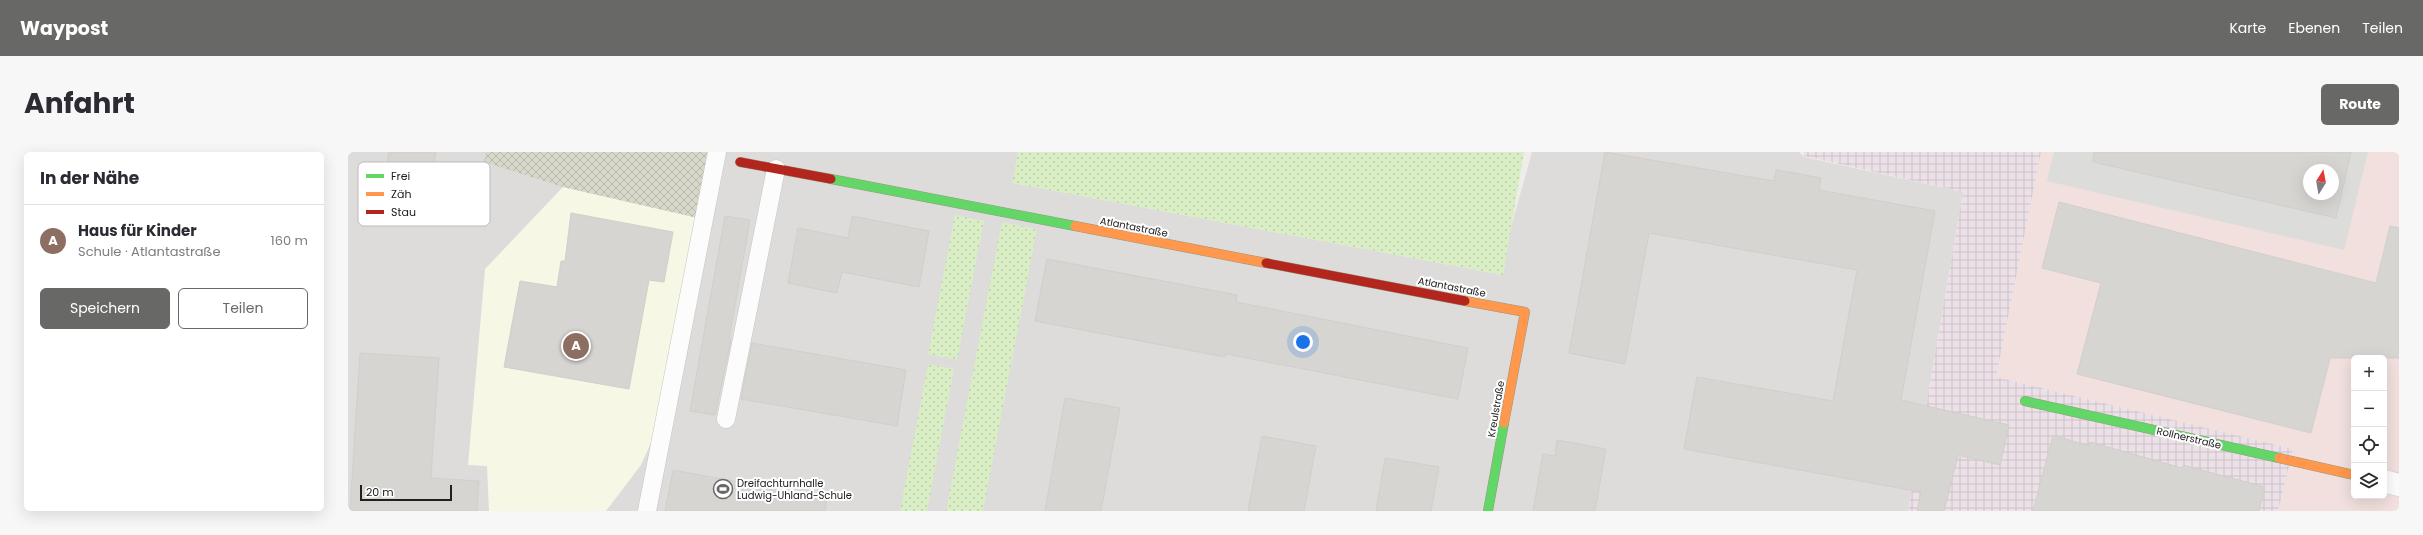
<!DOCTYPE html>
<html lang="de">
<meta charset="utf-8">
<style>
:root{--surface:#fff;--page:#f7f7f7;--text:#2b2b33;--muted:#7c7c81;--line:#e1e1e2;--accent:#686866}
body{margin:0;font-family:Poppins,sans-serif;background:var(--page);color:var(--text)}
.controls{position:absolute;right:12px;bottom:12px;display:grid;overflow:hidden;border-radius:6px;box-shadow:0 4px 16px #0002}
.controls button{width:36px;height:36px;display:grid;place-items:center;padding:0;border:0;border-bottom:1px solid var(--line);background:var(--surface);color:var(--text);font:20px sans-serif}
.compass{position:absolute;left:1955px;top:12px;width:36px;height:36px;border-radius:50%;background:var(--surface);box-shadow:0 4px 16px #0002;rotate:11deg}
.scale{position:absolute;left:12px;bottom:10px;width:92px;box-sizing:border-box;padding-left:4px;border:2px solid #202020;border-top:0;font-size:11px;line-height:14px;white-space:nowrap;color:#202020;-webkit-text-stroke:3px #fff;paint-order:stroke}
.you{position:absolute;left:955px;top:190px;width:14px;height:14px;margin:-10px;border:3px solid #fff;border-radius:50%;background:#1a73e8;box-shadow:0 0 0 6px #1a73e833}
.badge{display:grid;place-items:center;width:26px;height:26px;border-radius:50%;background:var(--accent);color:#fff;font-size:13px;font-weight:700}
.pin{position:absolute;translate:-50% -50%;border:2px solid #fff;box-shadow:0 1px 4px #0006}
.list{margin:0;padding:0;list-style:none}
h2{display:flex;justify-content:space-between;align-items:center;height:52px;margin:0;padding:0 16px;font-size:17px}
h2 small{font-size:13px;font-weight:400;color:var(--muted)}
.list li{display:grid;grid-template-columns:26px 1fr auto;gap:12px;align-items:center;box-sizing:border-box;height:72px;padding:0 16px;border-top:1px solid var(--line)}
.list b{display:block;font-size:15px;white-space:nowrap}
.list p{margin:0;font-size:13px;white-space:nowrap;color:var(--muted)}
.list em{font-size:13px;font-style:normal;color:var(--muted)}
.actions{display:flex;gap:8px;padding:12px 16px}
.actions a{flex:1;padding:9px 0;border:1px solid var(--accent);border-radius:6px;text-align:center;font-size:14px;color:var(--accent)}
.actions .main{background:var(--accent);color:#fff}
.icon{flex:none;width:22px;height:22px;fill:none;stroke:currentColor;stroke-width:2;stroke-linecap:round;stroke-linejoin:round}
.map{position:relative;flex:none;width:2051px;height:359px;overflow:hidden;border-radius:6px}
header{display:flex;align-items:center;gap:24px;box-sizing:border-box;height:56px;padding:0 20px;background:var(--accent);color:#fff}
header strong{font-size:19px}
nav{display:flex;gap:22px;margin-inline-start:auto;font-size:14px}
.intro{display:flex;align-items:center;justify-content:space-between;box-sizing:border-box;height:96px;padding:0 24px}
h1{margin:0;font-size:28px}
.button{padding:10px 18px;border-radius:6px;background:var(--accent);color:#fff;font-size:14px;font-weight:700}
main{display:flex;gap:24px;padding:0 24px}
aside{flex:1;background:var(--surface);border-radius:6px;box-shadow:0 4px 16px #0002}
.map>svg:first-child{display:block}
.residential{fill:#dddcda}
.commercial{fill:#f1e0dd;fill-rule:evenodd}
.industrial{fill:url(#industrial-grid)}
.education{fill:#f7f7e5}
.religious{fill:#dcdcda;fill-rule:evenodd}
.construction{fill:url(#construction-cross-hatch)}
.grass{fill:url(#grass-dots)}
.building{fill:#d7d5d1;stroke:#d2ceca;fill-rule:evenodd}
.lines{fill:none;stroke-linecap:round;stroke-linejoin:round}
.lane-casing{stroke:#c7c6c5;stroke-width:19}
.street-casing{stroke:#c7c6c5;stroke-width:23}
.fast-casing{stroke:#97997f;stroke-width:10}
.slow-casing{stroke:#97997f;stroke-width:10}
.jam-casing{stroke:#97997f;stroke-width:10}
.lane{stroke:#fcfcfc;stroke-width:18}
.street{stroke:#fcfcfc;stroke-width:22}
.fast{stroke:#63d668;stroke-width:9}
.slow{stroke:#ff974d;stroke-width:9}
.jam{stroke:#b3261e;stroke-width:9}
.labels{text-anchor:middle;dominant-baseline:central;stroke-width:4;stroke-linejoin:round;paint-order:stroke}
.street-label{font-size:10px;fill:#202020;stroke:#fff}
.poi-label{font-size:10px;fill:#202020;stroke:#fff;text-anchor:start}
.key{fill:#fff;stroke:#bcbcbc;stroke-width:1}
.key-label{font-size:11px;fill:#202020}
</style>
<header>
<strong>Waypost</strong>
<nav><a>Karte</a><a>Ebenen</a><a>Teilen</a></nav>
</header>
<div class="intro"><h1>Anfahrt</h1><a class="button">Route</a></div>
<main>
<aside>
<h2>In der Nähe<small></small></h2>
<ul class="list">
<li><span class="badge" style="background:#8d6e63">A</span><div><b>Haus für Kinder</b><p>Schule · Atlantastraße</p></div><em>160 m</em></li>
</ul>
<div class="actions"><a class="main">Speichern</a><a>Teilen</a></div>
</aside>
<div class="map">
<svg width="2051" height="359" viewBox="0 0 2051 359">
<defs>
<pattern id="industrial-grid" width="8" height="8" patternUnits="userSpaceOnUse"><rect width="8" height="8" fill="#ece1e8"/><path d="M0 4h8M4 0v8" fill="none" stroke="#cac1c7"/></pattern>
<pattern id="construction-cross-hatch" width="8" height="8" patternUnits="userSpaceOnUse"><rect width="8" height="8" fill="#d8d8ca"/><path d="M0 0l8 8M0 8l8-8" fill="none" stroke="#b9b9ad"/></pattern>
<pattern id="grass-dots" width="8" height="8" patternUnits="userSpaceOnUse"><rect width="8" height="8" fill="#daeec5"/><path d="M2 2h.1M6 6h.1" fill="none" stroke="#bbcca9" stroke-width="1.8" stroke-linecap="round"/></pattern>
</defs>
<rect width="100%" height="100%" fill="#eeede9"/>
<!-- residential -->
<path class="residential" d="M 0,0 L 670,0 L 665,31 L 1155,123 L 1162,79 L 1184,0 L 1451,0 L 1456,5 L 1615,40 L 1560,359 L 0,359 Z"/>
<!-- commercial -->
<path class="commercial" d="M 1693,0 L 2051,0 L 2051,359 L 1930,359 L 1944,297 L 1648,225 ZM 1961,18 L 1985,18 L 1985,42 L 1961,42 ZM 2006,206 L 2036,206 L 2036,344 L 2006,344 Z"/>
<!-- industrial -->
<path class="industrial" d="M 1456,0 L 1693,0 L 1648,225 L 1945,297 L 1930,359 L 1560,359 L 1615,40 L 1456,4 Z"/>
<!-- education -->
<path class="education" d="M 215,35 L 350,66 L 312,271 L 293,313 L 258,359 L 141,359 L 139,314 L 120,313 L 137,117 Z"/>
<!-- religious -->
<path class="religious" d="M 1706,0 L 2020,0 L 1996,98 L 1699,29 ZM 1961,18 L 1985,18 L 1985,42 L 1961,42 Z"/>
<!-- construction -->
<path class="construction" d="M 138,0 L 360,0 L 350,66 L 215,35 L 136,10 Z"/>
<!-- grass -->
<g class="grass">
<path d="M 670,0 L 1176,0 L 1155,123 L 664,31 Z"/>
<path d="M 607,63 L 636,69 L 609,208 L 580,202 Z"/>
<path d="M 654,70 L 689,77 L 635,359 L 598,359 Z"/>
<path d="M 580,212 L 606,217 L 579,359 L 552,359 Z"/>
</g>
<!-- building -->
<g class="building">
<path d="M 41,0 L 88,0 L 80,49 L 34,42 Z"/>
<path d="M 1257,0 L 1426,29 L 1428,18 L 1446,21 L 1473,26 L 1471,38 L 1587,59 L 1553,248 L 1661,273 L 1652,313 L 1610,303 L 1596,359 L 1569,359 L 1573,340 L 1336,297 L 1349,225 L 1485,249 L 1509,118 L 1301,81 L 1277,212 L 1221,201 Z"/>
<path d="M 1746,0 L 2003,0 L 1988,66 L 1745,10 ZM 1961,18 L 1985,18 L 1985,42 L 1961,42 Z"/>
<path d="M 1711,50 L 2028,131 L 2042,74 L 2051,76 L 2051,206 L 1982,206 L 1963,281 L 1729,222 L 1753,131 L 1694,116 Z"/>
<path d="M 223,61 L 325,80 L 316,130 L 301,128 L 281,237 L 156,215 L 172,129 L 209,135 L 213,109 L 217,109 Z"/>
<path d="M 377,64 L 402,68 L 381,187 L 383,188 L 367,263 L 342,259 Z"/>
<path d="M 504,64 L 581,79 L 571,135 L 494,120 L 489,141 L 440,131 L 450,76 L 500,86 Z"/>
<path d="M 699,107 L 889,143 L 888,150 L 1120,196 L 1110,247 L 878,202 L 877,205 L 687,169 Z"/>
<path d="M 404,191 L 558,218 L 549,274 L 393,247 Z"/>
<path d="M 12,201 L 91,206 L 83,326 L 131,329 L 129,359 L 2,359 Z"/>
<path d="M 717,246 L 772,256 L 753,359 L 697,359 Z"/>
<path d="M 1705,283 L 1741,294 L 1742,290 L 1834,316 L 1835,313 L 1917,335 L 1911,359 L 1685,359 Z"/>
<path d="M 914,284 L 968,294 L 956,359 L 900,359 Z"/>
<path d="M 1209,288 L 1258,297 L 1247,359 L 1185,359 L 1195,302 L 1207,304 Z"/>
<path d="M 1037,306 L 1091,315 L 1083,359 L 1028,359 Z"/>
<path d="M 325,318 L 479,346 L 477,359 L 317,359 Z"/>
</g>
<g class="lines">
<defs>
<g id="lane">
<path d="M 378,267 L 428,17"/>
<path d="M 299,359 L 369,0"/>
</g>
<path id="street" d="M 2036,329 L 2051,333"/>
<g id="fast">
<path d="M 483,27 L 727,74"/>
<path d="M 1677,249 L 1931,306"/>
<path d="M 1140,359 L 1156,271"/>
</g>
<g id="slow">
<path d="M 727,74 L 918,111"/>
<path d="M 1117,149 L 1177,160 L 1156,271"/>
<path d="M 1931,306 L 2006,323"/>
</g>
<g id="jam">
<path d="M 392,10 L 483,27"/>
<path d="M 918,111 L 1117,149"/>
</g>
</defs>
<!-- lane casing -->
<use href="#lane" class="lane-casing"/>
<!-- street casing -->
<use href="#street" class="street-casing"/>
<!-- fast casing -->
<use href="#fast" class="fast-casing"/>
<!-- slow casing -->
<use href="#slow" class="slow-casing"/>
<!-- jam casing -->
<use href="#jam" class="jam-casing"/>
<!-- lane -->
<use href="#lane" class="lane"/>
<!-- street -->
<use href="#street" class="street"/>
<!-- fast -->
<use href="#fast" class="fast"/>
<!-- slow -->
<use href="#slow" class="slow"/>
<!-- jam -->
<use href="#jam" class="jam"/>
</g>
<!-- icons -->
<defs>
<symbol id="stadium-ring" viewBox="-11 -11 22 22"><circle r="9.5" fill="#fff" stroke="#686866" stroke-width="1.5"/><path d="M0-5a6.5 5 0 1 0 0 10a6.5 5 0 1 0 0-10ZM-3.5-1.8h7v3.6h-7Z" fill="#686866"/></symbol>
</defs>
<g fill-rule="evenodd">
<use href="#stadium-ring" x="364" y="326" width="22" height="22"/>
</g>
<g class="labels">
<!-- street labels -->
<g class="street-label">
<text transform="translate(786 75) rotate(11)">Atlantastraße</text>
<text transform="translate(1104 135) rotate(11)">Atlantastraße</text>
<text transform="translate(1148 257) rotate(-80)">Kreulstraße</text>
<text transform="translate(1841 286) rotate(13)">Rollnerstraße</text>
</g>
<!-- poi labels -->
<g class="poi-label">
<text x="389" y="331">Dreifachturnhalle<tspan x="389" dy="12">Ludwig-Uhland-Schule</tspan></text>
</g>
</g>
<!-- legend -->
<rect x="10" y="10" width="132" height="64" rx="6" class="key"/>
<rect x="18" y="22" width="18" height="4" fill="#63d668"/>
<rect x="18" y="40" width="18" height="4" fill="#ff974d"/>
<rect x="18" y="58" width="18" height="4" fill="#b3261e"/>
<g class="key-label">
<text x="43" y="28">Frei</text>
<text x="43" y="46">Zäh</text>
<text x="43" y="64">Stau</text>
</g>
</svg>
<div class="controls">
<button>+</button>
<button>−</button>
<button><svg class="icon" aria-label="locate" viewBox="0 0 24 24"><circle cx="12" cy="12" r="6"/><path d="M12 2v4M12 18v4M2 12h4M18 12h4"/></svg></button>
<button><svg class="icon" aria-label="layers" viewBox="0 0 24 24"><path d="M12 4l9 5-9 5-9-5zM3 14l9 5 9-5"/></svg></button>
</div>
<svg class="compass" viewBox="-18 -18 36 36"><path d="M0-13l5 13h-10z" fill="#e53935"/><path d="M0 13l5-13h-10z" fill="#7c7c81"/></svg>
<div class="scale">20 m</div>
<div class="you"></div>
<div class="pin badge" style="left:228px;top:194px;background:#8d6e63">A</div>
</div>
</main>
